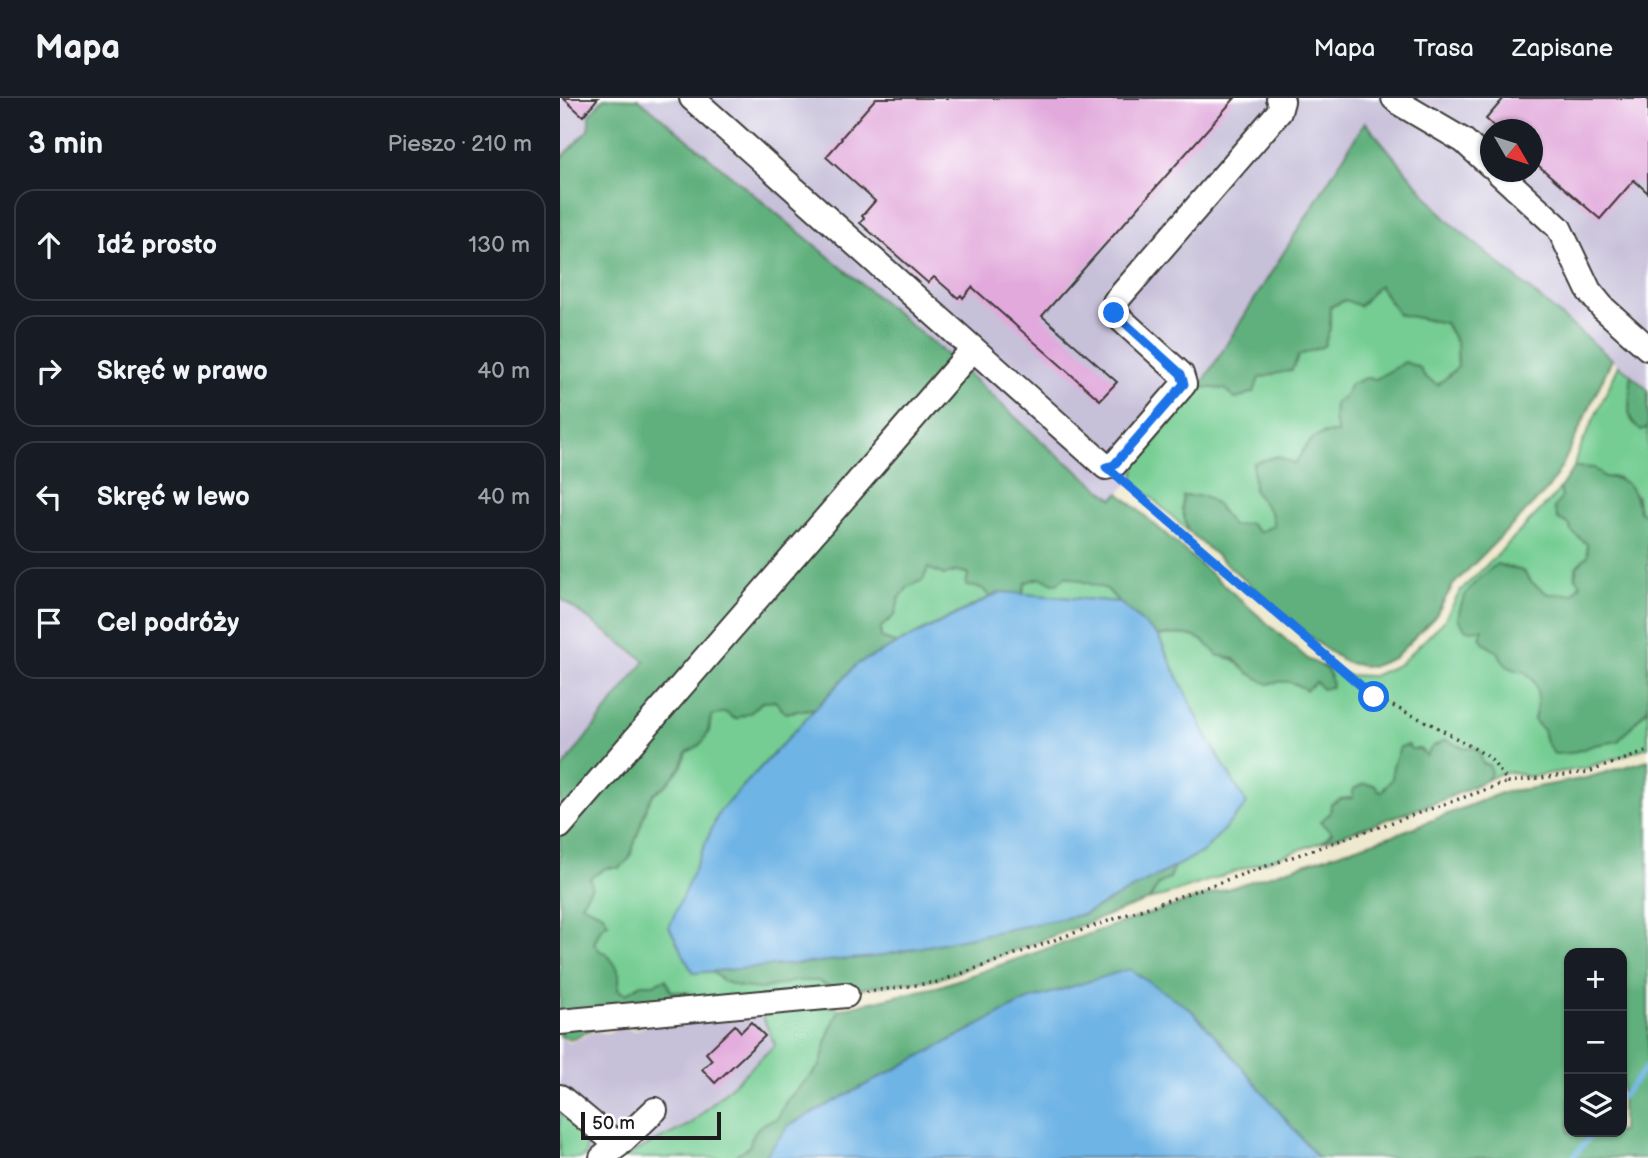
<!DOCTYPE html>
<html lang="pl">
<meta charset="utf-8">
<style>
:root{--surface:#171b24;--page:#242831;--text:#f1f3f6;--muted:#9ea1a6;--line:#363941}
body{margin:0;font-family:"Balsamiq Sans",sans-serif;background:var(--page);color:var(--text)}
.controls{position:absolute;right:21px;bottom:21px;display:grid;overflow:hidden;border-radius:14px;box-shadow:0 2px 5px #0004}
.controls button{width:63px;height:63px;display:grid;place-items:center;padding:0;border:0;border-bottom:2px solid var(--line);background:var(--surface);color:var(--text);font:35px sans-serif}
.compass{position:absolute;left:920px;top:21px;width:63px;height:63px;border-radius:50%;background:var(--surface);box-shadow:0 2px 5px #0004;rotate:129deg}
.scale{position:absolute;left:21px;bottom:18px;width:140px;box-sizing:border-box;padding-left:7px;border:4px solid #1c1c1c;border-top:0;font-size:19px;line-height:24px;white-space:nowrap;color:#1c1c1c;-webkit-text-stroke:5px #fff;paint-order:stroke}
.stop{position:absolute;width:21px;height:21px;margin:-16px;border:5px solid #1a73e8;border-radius:50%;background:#fff}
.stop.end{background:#1a73e8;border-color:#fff;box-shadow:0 2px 7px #0008}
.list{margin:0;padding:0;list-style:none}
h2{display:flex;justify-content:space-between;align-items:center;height:91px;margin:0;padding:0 28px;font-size:30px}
h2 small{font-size:23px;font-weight:400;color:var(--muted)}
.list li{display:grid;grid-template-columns:46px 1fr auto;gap:21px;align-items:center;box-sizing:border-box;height:112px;margin:0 14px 14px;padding:0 14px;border:2px solid var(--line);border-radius:21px}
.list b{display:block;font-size:26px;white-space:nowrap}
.list em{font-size:23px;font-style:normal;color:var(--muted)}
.icon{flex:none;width:38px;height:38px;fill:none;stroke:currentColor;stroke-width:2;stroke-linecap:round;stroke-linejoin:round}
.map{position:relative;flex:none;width:1088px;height:1060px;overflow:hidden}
header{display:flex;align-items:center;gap:42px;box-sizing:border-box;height:98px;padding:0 35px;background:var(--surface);border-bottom:2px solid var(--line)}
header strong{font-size:33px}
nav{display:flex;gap:38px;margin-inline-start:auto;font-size:24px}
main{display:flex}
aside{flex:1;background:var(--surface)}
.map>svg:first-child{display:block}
.industrial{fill:#c7c0d9;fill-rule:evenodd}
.green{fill:#75cd93;stroke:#487458;stroke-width:2}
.forest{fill:#60b07d;stroke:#3e664c;stroke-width:2;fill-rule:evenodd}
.water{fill:#6eb4e5;stroke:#456880;stroke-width:2}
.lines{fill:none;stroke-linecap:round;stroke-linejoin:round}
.stream{stroke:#6eb4e5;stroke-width:5}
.building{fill:#e2aadc}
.minor-casing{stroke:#3c3b37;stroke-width:28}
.path{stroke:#3c3b37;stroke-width:3.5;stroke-dasharray:2 5;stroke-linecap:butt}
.minor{stroke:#fff;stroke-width:24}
.route{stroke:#1a73e8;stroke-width:9}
</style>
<header>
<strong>Mapa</strong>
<nav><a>Mapa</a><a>Trasa</a><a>Zapisane</a></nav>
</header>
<main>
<aside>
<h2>3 min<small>Pieszo · 210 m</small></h2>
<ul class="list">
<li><svg class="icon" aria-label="ahead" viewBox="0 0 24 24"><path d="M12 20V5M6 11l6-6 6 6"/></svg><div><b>Idź prosto</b></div><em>130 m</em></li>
<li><svg class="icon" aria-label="right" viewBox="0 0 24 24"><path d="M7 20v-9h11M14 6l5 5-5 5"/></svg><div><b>Skręć w prawo</b></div><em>40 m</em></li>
<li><svg class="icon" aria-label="left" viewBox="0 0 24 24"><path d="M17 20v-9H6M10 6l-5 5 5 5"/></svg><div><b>Skręć w lewo</b></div><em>40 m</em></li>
<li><svg class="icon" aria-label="arrive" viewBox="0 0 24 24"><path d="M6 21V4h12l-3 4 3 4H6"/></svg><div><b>Cel podróży</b></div></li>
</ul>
</aside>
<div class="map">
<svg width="1088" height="1060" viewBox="0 0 1088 1060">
<rect width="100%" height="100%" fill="#fff"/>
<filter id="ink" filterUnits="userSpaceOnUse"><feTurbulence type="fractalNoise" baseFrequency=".0143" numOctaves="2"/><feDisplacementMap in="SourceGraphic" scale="14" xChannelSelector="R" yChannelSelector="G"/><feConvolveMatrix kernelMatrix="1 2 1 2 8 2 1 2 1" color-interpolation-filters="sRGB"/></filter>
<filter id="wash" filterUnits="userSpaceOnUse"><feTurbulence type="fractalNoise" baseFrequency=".00686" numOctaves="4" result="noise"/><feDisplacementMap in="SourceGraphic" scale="28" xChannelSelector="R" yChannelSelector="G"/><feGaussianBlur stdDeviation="1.57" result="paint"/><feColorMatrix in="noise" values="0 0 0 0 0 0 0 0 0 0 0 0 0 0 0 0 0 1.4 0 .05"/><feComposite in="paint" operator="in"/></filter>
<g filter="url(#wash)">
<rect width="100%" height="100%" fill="#eee9ce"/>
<!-- industrial -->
<g class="industrial">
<path d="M 0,0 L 44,0 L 30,16 L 28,32 L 0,62 Z"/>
<path d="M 78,0 L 1088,0 L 1088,292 L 886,121 L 805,25 L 640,289 L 576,362 L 574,379 L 554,401 L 489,350 L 393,262 ZM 930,32 L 972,32 L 972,74 L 930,74 Z"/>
<path d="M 0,500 L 85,563 L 0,673 Z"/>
<path d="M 198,908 L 216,947 L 131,1026 L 62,1060 L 0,1060 L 0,940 L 10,945 L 35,933 L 46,935 L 62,929 L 75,933 L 88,926 Z"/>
</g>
<!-- green -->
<g class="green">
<path d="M 819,187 L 838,216 L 885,225 L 897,246 L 898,269 L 878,287 L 865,279 L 860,270 L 845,264 L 816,281 L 806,280 L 791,286 L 784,299 L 775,305 L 779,335 L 763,335 L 747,347 L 735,366 L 694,393 L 711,415 L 715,428 L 699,434 L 672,429 L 657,407 L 644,398 L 624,398 L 622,411 L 628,433 L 572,382 L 574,379 L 576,362 L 640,289 L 665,291 L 699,280 L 739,257 L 764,248 L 770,230 L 770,209 Z"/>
<path d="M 1059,267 L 1071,277 L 1069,315 L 1080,332 L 1088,330 L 1088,418 L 1079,413 L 1077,398 L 1057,379 L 1044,379 L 1034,370 L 1014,369 L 1016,359 Z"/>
<path d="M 1000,390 L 1011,433 L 1027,446 L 1028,457 L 1017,468 L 1015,478 L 1021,485 L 1013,496 L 988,496 L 971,484 L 963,473 L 937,466 L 924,531 L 925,546 C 938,554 973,576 977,589 C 980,599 976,612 974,622 L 984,632 L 986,644 L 1035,647 L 1058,643 L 1088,610 L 1088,649 L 1026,670 L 967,679 L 954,674 L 939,676 L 927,682 L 931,675 L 929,667 L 923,666 L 920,656 L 916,650 L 904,650 L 885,643 L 866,658 L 838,657 L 833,668 L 832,681 L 821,695 L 781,701 L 772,734 L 762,744 L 618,793 L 589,802 L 599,786 L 610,780 L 615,768 L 643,754 L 687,706 L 648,641 L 598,538 C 624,535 641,534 657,557 L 674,561 L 687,574 L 708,586 L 720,583 L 756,584 L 771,578 L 764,568 L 788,577 L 813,578 L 840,566 L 883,524 L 901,492 L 936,458 L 994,398 Z"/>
<path d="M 368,470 L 384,477 C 411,468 414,480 430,499 L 337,546 L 321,540 L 321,529 L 335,517 L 339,501 L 348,489 L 363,482 Z"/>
<path d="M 505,478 L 547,491 L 559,504 L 462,496 L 466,484 L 480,480 Z"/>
<path d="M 216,603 L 225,615 L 256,610 L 159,714 L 133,875 L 151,873 L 165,884 L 201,891 L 235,883 L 258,883 L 278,893 L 109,910 L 128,895 L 111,893 L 93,886 L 81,887 L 66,896 L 57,892 C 62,873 57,868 45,854 L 41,855 L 34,845 L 41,830 L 48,825 L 21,806 L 32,789 L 30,780 L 46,770 L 69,761 L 88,706 L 94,695 L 106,687 L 121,669 L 127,654 L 149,635 L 151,618 L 165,614 L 190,615 L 202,604 Z"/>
<path d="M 198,908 L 272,908 L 280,911 L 269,934 L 260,968 L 227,1002 L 217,1021 C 198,1026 194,1031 189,1049 L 177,1056 L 174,1060 L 62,1060 L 131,1026 L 215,947 Z"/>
<path d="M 0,1014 L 26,1039 L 26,1056 L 22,1060 L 0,1060 Z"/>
</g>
<!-- forest -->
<g class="forest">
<path d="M 44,0 L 79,1 L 393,262 L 489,350 L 553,401 L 559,395 L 749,562 C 765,569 770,570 772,589 L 762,591 L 756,584 L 746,592 C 730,582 725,582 708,586 L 687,574 L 674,561 L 657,557 C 641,534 624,535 598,538 L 559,504 L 547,491 L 506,478 L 497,486 L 480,480 L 466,484 L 462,496 L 441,494 L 430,499 L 422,490 L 406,488 L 408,475 L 397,473 L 384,477 L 368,470 L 363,482 L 348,489 L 339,501 L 335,517 L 321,529 L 321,540 L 337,546 L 297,566 L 256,610 L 225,615 L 215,603 L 202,604 L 190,615 L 175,621 L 165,614 L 151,618 C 148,638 146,646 127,654 L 121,669 L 106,687 L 94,695 L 88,706 L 69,761 L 59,770 L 46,770 L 30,780 L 32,788 L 21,806 L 43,816 L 48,825 L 41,830 L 34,845 L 41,854 L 45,854 C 57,868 62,873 58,892 L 66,896 L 81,886 L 93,886 L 106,881 L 111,893 L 129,895 L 129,900 L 75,929 L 69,925 L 35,930 L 10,942 L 0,938 L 0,673 L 85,563 L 0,500 L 0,62 L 28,32 L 30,16 Z"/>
<path d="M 805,24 L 886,121 L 1052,261 L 1003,366 L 988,391 L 893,487 L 875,519 L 834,560 L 811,569 L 787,565 L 761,548 L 628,433 L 622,411 L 623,398 L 644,398 L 657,407 L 672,428 L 689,425 L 699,434 L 714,428 L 711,415 L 694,393 L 693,365 L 718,358 L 735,366 C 748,344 751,335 778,335 L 774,322 L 775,305 L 784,299 L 791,286 L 806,280 L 816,281 L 845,264 L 860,270 L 865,279 L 878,287 L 898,269 L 897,246 L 885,225 L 838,216 L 819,187 L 800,208 L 785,202 L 770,209 L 770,230 L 764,248 L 739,257 L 732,272 L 699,280 L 694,294 L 675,301 L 665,291 L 640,289 Z"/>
<path d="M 1071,277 L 1088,292 L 1088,330 L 1080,332 L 1072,323 L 1069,315 Z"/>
<path d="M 1014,369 L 1034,370 L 1044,379 C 1068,380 1075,390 1079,413 L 1088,418 L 1088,610 L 1058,643 L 1035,647 L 1011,655 L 994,656 L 986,644 L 983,632 L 974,622 C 978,606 982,585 965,574 C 964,574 954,572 953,571 C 946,569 941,562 939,555 L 925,546 L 920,539 L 923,531 L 906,532 L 898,521 C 901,494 916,482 937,466 L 963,473 L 971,484 L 988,496 L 1013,496 L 1021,486 L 1015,478 L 1017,468 L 1028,457 L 1027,446 L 1011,433 L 1010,427 L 998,421 L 994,410 L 1002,399 L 1000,390 Z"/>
<path d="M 885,642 L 904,650 L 916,650 L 920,656 L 923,666 L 929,667 L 931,675 L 927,682 L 883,702 L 762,744 L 772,735 L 760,724 L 770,715 L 771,706 L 781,701 L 793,700 L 793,691 L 804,686 L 814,687 L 821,694 L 832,681 L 833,668 L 840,649 L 848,647 L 851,651 L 860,651 L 866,658 L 872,649 Z"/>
<path d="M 1088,662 L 1088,1060 L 758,1060 L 661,944 L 630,911 L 229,1027 L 204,1060 L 174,1060 L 177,1056 L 189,1049 C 194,1031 198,1026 217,1021 L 227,1002 L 260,968 L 269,934 L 280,911 L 380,888 L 549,829 L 837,736 L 946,693 L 967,691 L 1026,680 ZM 1009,855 L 1062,855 L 1062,1034 L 1009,1034 Z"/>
<path d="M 615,768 L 610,780 L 599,786 L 589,802 L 378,881 L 278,893 L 258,883 L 235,883 L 201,891 L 181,889 L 165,884 L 151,873 L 313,859 L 524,816 Z"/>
</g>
<!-- water -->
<g class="water">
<path d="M 441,494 L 559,504 L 598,538 L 648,641 L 687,706 L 643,754 L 524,816 L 313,859 L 133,875 L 109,829 L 159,714 L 297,566 Z"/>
<path d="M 569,871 L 630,911 L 661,944 L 758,1060 L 204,1060 L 229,1027 L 465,903 Z"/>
</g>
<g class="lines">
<!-- stream -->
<g class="stream">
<path d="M 1062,999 L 1088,967"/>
<path d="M 1012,1060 L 1034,1034"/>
</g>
</g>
<g id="blocks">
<!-- building -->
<g class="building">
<path d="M 3,0 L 38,0 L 23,18 Z"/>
<path d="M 316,0 L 675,0 L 482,218 L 557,284 L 540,302 L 412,189 L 403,200 L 401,197 L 398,200 L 374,179 L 368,185 L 300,125 L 304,120 L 302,118 L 315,103 L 266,59 L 282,41 L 281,40 Z"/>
<path d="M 944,0 L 1088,0 L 1088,95 L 1074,82 L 1040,121 L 972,62 L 972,32 L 938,32 L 926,21 Z"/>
<path d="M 191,924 L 205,938 L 155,985 L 142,971 L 152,962 L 146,955 L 175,927 L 181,934 Z"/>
</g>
</g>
</g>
<g filter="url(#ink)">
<use href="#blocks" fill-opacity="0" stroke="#3c3b37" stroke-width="2"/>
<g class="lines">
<defs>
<g id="minor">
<path d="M 132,0 L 546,369 L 554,367 L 624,286 L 621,276 L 554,215 L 555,204 L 719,14 L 722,3 L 719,0"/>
<path d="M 834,0 L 841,6 L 904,43 L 930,67"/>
<path d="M 938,74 L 999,130 L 1029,193 L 1043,210 L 1088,250"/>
<path d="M 0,728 L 413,251"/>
<path d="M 0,924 L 286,897"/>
<path d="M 0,999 L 58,1047"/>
<path d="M 42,1060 L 58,1047 L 95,1012"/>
</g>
</defs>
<!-- minor casing -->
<use href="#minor" class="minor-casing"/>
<!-- path -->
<g class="path">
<path d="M 564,385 L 814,599 L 875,628 L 929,659 L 948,684 L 1028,674 L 1088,653"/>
<path d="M 306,894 L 378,884 L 511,836 L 948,684"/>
</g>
<!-- minor -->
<use href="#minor" class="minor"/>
</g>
</g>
<g class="lines" filter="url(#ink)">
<!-- route -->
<path class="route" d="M 554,215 L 621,276 L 624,286 L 554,367 L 546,369 L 814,599"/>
</g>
</svg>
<div class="controls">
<button>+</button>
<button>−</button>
<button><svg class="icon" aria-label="layers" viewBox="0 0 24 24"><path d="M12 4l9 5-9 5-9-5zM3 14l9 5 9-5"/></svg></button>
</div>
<svg class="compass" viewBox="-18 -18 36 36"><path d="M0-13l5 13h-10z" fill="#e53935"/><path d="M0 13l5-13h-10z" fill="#9ea1a6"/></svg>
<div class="scale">50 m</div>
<div class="stop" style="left:814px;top:599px"></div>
<div class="stop end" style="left:554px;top:215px"></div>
</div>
</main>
